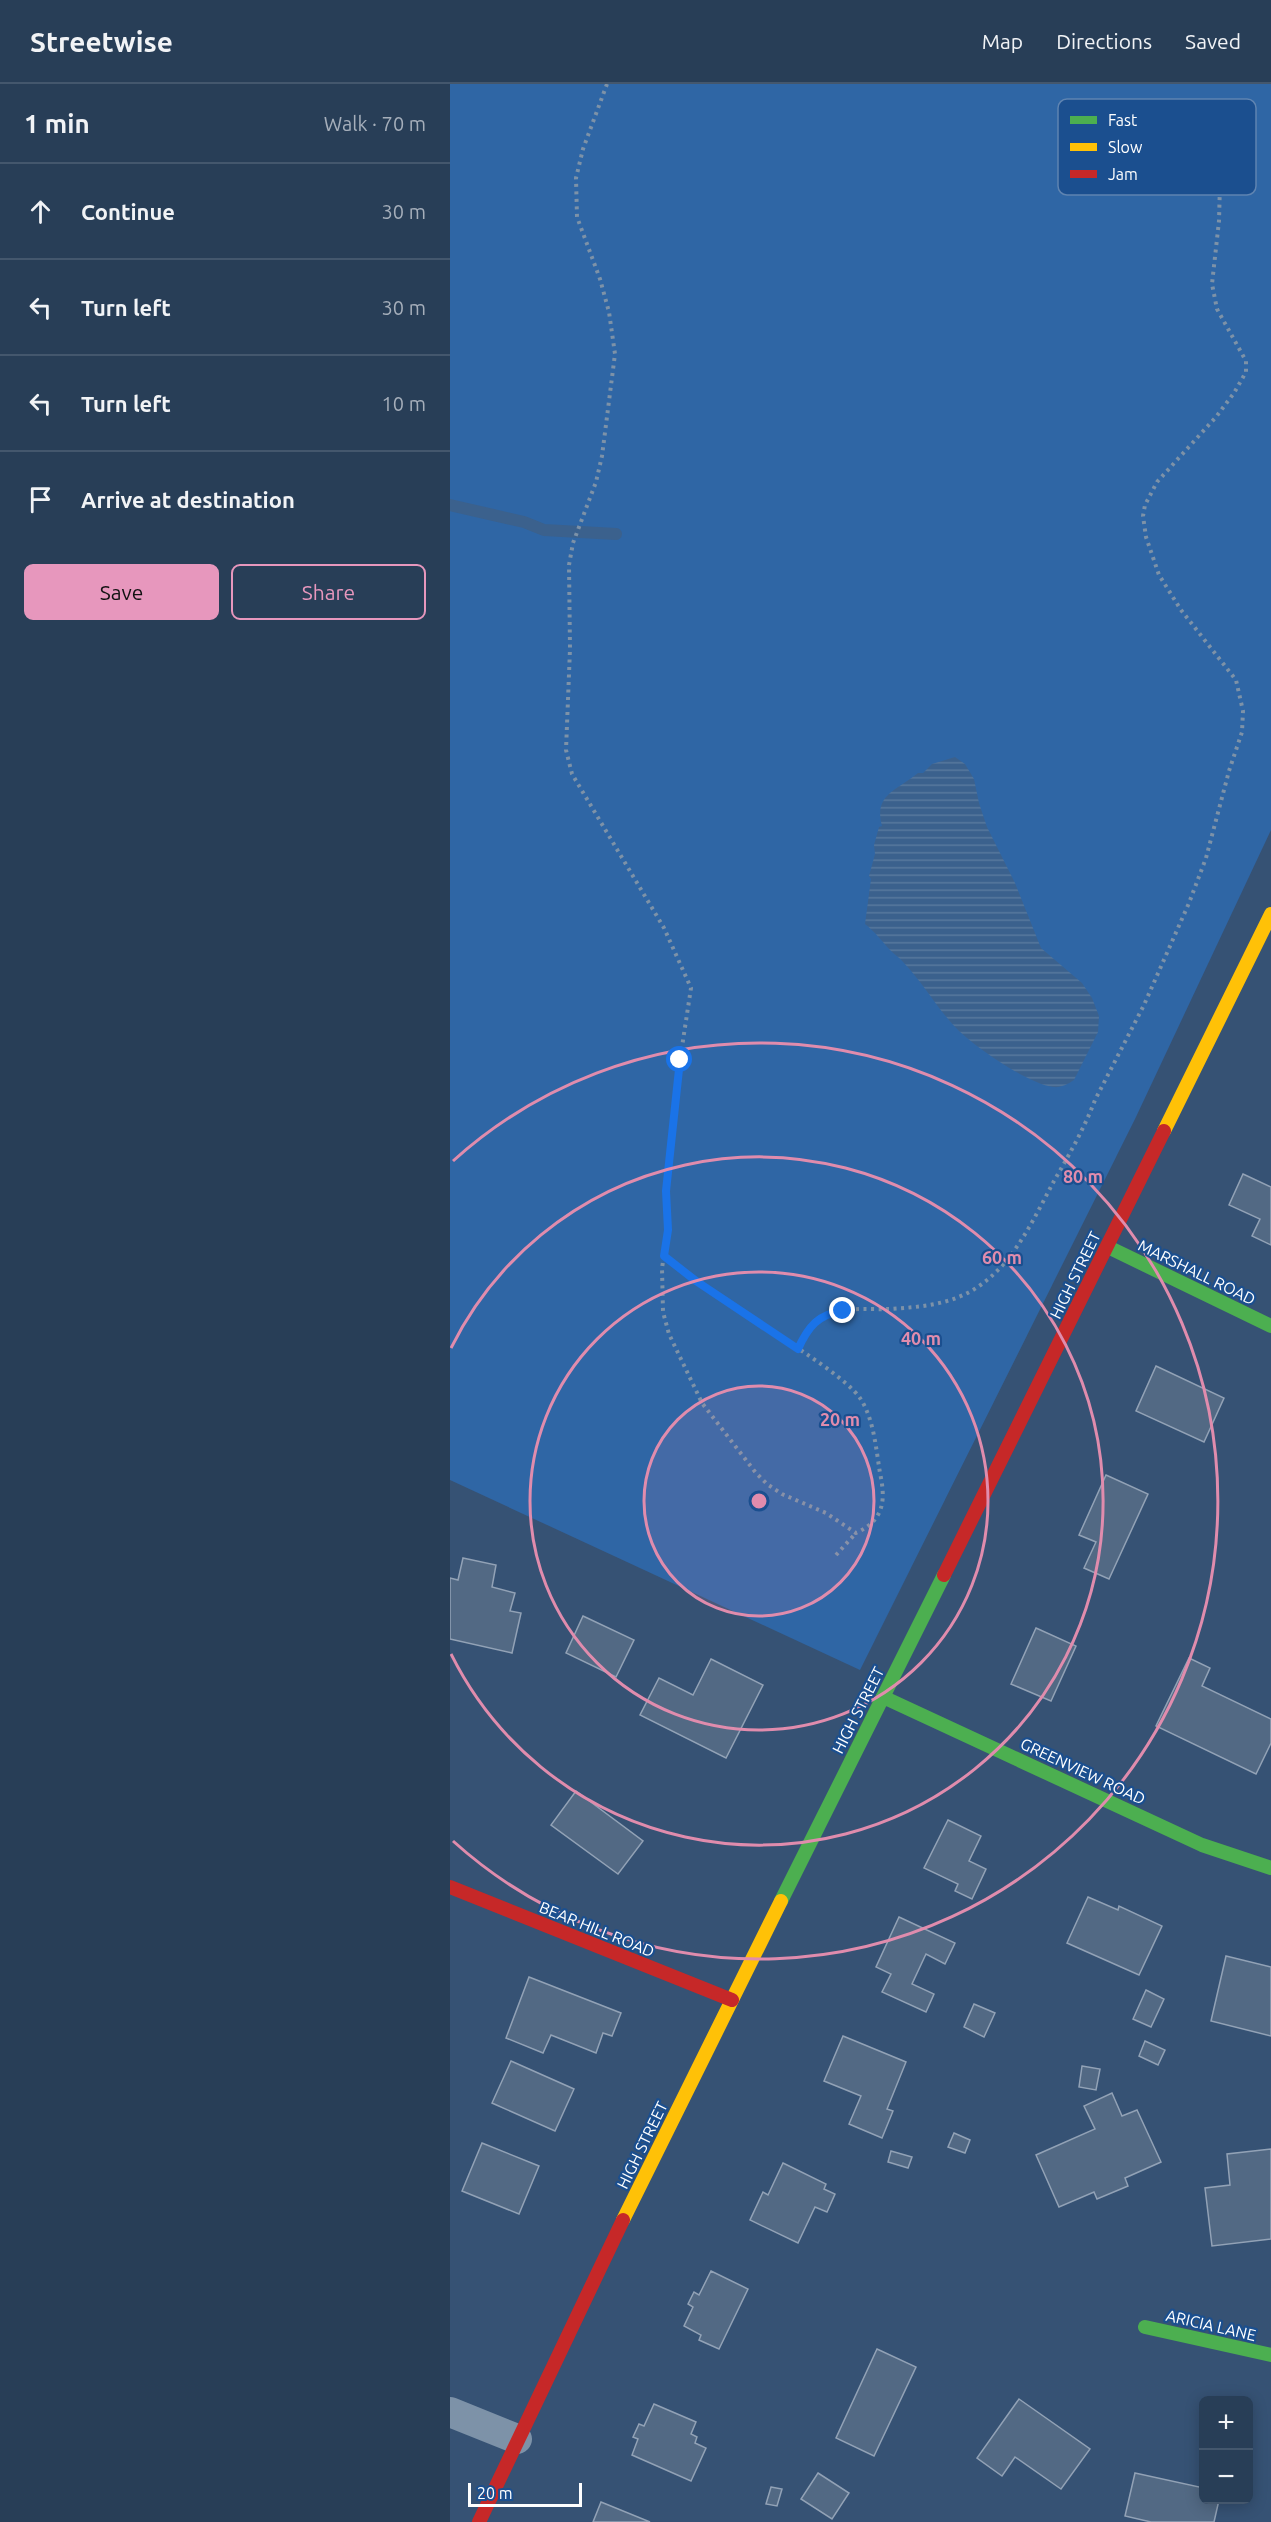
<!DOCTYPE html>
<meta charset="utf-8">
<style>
:root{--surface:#283e57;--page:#30455d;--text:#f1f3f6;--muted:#a5aeba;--line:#44576d;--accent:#e797bd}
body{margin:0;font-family:Ubuntu,sans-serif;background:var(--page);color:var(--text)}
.controls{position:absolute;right:18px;bottom:18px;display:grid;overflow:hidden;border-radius:9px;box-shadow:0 3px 15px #0003}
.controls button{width:54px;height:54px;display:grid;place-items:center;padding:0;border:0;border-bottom:2px solid var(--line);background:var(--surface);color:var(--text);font:30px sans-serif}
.scale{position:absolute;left:18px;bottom:15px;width:114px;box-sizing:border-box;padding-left:6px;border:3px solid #fff;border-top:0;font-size:16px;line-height:21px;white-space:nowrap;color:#fff;-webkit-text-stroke:4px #1b4f8f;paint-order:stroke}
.stop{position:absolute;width:18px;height:18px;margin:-14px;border:4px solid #1a73e8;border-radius:50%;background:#fff}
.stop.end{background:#1a73e8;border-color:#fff;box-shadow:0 2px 6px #0008}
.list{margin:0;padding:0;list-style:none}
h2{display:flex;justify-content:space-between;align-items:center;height:78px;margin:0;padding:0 24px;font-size:26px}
h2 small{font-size:20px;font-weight:400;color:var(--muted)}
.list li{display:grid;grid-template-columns:39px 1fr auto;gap:18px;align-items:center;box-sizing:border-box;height:96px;padding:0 24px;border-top:2px solid var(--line)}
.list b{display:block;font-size:22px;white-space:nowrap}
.list em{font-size:20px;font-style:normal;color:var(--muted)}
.actions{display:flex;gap:12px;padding:18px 24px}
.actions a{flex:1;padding:14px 0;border:2px solid var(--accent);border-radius:9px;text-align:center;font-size:21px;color:var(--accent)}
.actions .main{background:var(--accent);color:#111}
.icon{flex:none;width:33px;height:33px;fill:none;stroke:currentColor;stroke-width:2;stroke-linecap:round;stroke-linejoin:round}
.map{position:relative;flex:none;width:821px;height:2438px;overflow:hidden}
header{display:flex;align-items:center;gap:36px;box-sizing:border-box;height:84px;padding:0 30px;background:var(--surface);border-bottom:2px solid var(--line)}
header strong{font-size:28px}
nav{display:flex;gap:33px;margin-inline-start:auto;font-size:21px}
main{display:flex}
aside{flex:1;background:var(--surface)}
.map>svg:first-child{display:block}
.green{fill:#2f66a5}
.water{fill:url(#water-rules)}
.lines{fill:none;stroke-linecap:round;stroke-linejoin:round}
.stream{stroke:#3b618d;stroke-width:12}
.building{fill:#526984;stroke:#92a2b6;stroke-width:1.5}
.path{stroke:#7d92a8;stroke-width:4;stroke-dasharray:3 4.5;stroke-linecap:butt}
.street{stroke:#7d92a8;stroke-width:30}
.fast{stroke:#4caf50;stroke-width:14}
.slow{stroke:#ffc107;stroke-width:14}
.jam{stroke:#c62828;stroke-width:14}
.route{stroke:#1a73e8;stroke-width:8}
.ring{fill:none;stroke:#e08cad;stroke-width:3}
.labels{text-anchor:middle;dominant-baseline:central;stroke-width:4.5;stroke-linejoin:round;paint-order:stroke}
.street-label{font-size:16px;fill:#fff;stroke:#1b4f8f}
.key{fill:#1b4f8f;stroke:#5f84b1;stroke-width:1.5}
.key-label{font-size:16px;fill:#fff}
.centre{fill:#e08cad;stroke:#1b4f8f;stroke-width:3}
.ring-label{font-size:18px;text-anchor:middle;font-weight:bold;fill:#e08cad;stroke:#1b4f8f;stroke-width:4.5;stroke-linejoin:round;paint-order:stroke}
</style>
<header>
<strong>Streetwise</strong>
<nav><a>Map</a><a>Directions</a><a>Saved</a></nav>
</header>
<main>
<aside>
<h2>1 min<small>Walk · 70 m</small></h2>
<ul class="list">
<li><svg class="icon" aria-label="ahead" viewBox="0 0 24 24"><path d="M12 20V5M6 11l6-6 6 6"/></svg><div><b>Continue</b></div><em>30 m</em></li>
<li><svg class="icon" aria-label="left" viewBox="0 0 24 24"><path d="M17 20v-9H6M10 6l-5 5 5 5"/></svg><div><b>Turn left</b></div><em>30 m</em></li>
<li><svg class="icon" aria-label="left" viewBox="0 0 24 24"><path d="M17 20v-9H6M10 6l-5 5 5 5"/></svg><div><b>Turn left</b></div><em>10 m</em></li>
<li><svg class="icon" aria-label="arrive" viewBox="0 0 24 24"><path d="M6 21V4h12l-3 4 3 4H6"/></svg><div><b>Arrive at destination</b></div></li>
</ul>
<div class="actions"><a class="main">Save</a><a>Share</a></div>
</aside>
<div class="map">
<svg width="821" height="2438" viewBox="0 0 821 2438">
<defs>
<pattern id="water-rules" width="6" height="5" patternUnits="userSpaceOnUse" patternTransform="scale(1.5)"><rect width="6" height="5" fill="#3b618d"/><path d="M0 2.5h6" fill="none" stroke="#58799e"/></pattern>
</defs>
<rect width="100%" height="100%" fill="#365274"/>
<!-- green -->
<path class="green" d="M 0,0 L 821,0 L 821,746 L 685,1035 L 410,1586 L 0,1396 Z"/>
<!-- water -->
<path class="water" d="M 505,673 L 515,680 L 524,695 L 529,719 L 537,743 L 565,799 L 591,864 L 632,899 L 642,914 L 649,932 L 648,948 L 624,996 C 618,1000 611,1004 603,1003 C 578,1000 527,964 509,947 C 488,926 474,900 454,879 C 450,874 445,871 440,866 C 432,857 425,848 415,840 L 421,795 L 419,792 L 425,770 L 424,761 L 429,743 L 432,742 C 423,710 448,706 468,689 L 473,689 L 482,680 Z"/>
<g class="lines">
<!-- stream -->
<path class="stream" d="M 0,421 L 74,438 L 94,446 L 166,450"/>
</g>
<!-- building -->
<g class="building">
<path d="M 793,1090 L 821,1103 L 821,1161 L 802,1152 L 810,1135 L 779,1121 Z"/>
<path d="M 706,1282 L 774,1314 L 754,1358 L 686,1327 Z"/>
<path d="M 656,1391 L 698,1410 L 659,1495 L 634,1484 L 646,1458 L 629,1451 Z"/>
<path d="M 13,1474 L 46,1481 L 42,1503 L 65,1509 L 60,1527 L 71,1529 L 62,1569 L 0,1555 L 0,1494 L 8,1496 Z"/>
<path d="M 133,1532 L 184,1556 L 166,1593 L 116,1569 Z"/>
<path d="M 586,1544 L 626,1562 L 601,1617 L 561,1600 Z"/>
<path d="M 739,1574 L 760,1584 L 752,1602 L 821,1635 L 821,1659 L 806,1690 L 706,1642 Z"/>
<path d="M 261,1575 L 313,1601 L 276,1674 L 190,1631 L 209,1594 L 243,1611 Z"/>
<path d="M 126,1707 L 193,1757 L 168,1790 L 101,1741 Z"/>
<path d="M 498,1736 L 531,1752 L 519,1777 L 536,1785 L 522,1815 L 505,1807 L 508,1800 L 474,1784 Z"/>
<path d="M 638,1813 L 668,1826 L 669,1822 L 712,1842 L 689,1891 L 617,1859 Z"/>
<path d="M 449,1833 L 505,1859 L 495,1880 L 476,1870 L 462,1900 L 484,1910 L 476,1928 L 432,1908 L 441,1890 L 426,1883 Z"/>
<path d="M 776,1872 L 821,1883 L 821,1952 L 761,1937 Z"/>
<path d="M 79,1893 L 171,1929 L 162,1952 L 153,1949 L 146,1969 L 101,1951 L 93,1969 L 56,1954 Z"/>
<path d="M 696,1906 L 714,1915 L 701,1943 L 683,1935 Z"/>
<path d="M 524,1920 L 545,1929 L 534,1953 L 514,1943 Z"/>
<path d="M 393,1952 L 456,1978 L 437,2025 L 443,2027 L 432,2054 L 399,2040 L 411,2012 L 374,1997 Z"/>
<path d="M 695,1957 L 715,1966 L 708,1981 L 689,1972 Z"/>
<path d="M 61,1977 L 124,2005 L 105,2047 L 42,2019 Z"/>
<path d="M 632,1982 L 650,1985 L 646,2006 L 629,2003 Z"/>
<path d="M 662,2009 L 672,2032 L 687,2026 L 711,2078 L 675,2094 L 678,2102 L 647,2115 L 644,2108 L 609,2123 L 586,2071 L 645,2045 L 634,2022 Z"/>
<path d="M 504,2049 L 520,2056 L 515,2069 L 498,2063 Z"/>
<path d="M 32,2059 L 89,2082 L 69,2130 L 12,2107 Z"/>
<path d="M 821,2065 L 821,2155 L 762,2162 L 755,2104 L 780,2101 L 777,2070 Z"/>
<path d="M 441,2067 L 462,2073 L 458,2084 L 438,2078 Z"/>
<path d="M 333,2079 L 376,2100 L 374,2105 L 385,2110 L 377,2128 L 365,2123 L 348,2159 L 300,2136 L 313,2108 L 318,2111 Z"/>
<path d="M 261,2187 L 298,2205 L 269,2265 L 249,2256 L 251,2251 L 234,2242 L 243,2223 L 238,2220 L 244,2208 L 249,2211 Z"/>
<path d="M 427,2265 L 466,2283 L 424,2372 L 386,2354 Z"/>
<path d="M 569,2315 L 640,2365 L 611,2405 L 565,2373 L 552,2392 L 527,2374 Z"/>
<path d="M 204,2320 L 246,2338 L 241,2350 L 247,2353 L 245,2359 L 256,2364 L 241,2397 L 182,2371 L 188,2355 L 183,2353 L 189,2340 L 194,2342 Z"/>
<path d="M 368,2389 L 399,2409 L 382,2435 L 351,2415 Z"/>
<path d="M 685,2389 L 754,2404 L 754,2416 L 769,2416 L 764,2438 L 701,2438 L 675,2432 Z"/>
<path d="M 321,2403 L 332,2405 L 327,2422 L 316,2420 Z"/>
<path d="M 151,2418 L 200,2438 L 143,2438 Z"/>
</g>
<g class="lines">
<!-- path -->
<g class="path">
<path d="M 157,0 L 133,65 L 126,94 L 127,133 L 150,195 L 159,228 L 165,270 L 152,372 L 146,398 L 123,459 L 119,481 L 120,565 L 116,666 L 122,690 L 214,844 L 241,904 L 228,989 L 216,1107 L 218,1146 L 212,1184 L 213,1228 L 219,1250 L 252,1319 L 306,1389 L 317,1400 L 332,1410 L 376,1429 L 406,1449 C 434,1436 436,1417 430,1389 C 426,1365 424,1335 410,1314 C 398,1297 357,1270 338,1258 C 297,1230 255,1203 214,1172"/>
<path d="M 349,1264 C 353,1255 357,1244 365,1237 C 385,1221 416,1226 440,1225 C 470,1223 497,1221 523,1206 C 563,1182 583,1136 604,1097 C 619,1071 634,1045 645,1016 L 694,921 L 739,819 L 756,774 L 779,687 L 792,648 L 793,627 L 786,596 L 731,526 L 709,491 L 696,453 L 693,432 L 695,421 L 707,398 L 766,333 L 784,309 L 796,288 L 796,277 L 767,225 L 762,200 L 769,137 L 771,62"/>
<path d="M 386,1471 L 406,1449"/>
</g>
<!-- street -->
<path class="street" d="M 0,2328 L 67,2355"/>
<!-- fast -->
<g class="fast">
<path d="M 658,1163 L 821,1242"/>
<path d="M 433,1613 L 752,1761 L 821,1784"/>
<path d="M 331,1817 L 494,1491"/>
<path d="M 695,2243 L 821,2271"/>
</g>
<!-- slow -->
<g class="slow">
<path d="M 714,1047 L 821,830"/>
<path d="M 173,2136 L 331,1817"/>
</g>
<!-- jam -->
<g class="jam">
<path d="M 494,1491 L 714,1047"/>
<path d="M 0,1803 L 282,1916"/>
<path d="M 29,2438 L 173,2136"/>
</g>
</g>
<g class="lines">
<!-- route -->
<path class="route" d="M 230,976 L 216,1107 L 218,1146 L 214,1172 L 246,1197 L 348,1265 C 358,1243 368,1230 393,1227"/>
</g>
<!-- distance rings -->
<circle cx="309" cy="1417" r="115" fill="#e08cad" fill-opacity=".12"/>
<g class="ring">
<circle cx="309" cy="1417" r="115"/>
<circle cx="309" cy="1417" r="229"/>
<path d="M1 1264A344 344 0 1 1 1 1570"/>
<path d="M3 1077A458 458 0 1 1 3 1757"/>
</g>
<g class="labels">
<!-- street labels -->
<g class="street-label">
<text transform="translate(747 1188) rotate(26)">MARSHALL ROAD</text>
<text transform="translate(625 1191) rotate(-64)">HIGH STREET</text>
<text transform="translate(408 1626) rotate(-63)">HIGH STREET</text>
<text transform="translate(633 1687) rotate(25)">GREENVIEW ROAD</text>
<text transform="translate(147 1845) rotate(22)">BEAR HILL ROAD</text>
<text transform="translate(192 2061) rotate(-64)">HIGH STREET</text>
<text transform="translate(761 2241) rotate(13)">ARICIA LANE</text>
</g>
</g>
<!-- legend -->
<rect x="608" y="15" width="198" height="96" rx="9" class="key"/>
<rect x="620" y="32" width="27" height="8" fill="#4caf50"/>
<rect x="620" y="59" width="27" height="8" fill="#ffc107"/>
<rect x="620" y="86" width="27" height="8" fill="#c62828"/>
<g class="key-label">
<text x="658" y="42">Fast</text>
<text x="658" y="69">Slow</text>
<text x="658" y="96">Jam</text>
</g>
<circle cx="309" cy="1417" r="9" class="centre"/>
<g class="ring-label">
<text x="633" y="1099">80 m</text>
<text x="552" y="1180">60 m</text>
<text x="471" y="1261">40 m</text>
<text x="390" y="1342">20 m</text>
</g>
</svg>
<div class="controls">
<button>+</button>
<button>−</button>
</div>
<div class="scale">20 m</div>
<div class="stop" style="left:230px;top:976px"></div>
<div class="stop end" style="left:393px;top:1227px"></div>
</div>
</main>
